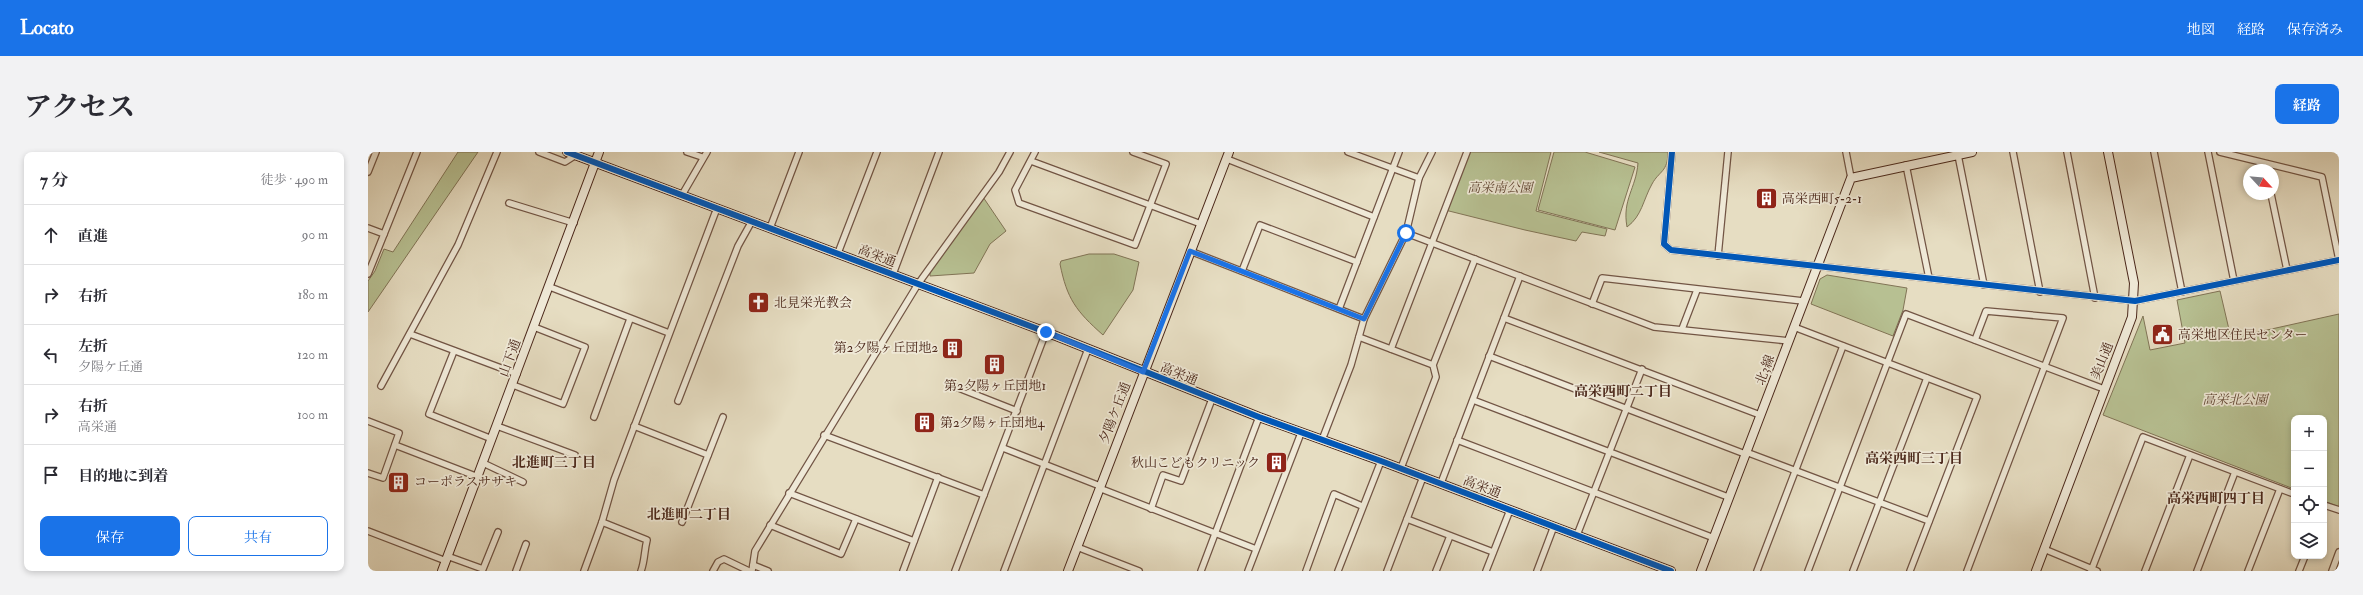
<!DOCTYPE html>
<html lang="ja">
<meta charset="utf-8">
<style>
:root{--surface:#fff;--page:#f2f2f3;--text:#2b2b33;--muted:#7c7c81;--line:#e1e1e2;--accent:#1a73e8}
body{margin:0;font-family:"IM FELL Double Pica","Noto Serif JP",serif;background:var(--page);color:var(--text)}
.controls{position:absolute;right:12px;bottom:12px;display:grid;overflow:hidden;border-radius:8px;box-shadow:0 2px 6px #0003}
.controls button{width:36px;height:36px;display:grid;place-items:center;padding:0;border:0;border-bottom:1px solid var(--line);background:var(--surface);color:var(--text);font:20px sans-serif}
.compass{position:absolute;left:1875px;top:12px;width:36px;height:36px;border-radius:50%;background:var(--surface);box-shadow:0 2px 6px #0003;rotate:116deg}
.stop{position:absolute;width:12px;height:12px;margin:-9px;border:3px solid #1a73e8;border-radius:50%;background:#fff}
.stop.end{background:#1a73e8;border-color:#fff;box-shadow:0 1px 4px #0008}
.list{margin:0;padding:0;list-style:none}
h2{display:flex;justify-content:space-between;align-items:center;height:52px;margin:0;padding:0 16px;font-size:17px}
h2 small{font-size:13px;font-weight:400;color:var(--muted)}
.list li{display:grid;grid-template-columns:26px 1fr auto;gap:12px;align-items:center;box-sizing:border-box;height:60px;padding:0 16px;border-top:1px solid var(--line)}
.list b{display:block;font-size:15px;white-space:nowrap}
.list p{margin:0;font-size:13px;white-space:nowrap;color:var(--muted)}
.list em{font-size:13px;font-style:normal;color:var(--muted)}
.actions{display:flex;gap:8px;padding:12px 16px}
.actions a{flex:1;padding:9px 0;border:1px solid var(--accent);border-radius:8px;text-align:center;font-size:14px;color:var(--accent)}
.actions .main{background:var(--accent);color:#fff}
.icon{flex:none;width:22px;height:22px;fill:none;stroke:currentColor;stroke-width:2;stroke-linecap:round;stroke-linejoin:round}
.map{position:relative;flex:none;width:1971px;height:419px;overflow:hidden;border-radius:8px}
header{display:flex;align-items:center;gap:24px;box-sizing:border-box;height:56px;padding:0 20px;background:var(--accent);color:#fff}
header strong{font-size:19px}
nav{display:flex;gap:22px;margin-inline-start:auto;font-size:14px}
.intro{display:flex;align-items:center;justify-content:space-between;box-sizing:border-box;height:96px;padding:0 24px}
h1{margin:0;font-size:28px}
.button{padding:10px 18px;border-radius:8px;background:var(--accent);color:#fff;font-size:14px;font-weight:700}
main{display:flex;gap:24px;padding:0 24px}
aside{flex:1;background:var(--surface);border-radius:8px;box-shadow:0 2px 6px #0003}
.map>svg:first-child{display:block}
.green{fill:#b7c092;stroke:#817456}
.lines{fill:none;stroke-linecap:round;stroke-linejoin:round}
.street-casing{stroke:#725545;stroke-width:8}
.secondary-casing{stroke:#4b281b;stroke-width:10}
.street{stroke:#efe9d7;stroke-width:5.5}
.secondary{stroke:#efe9d7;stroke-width:8}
.cycleway-casing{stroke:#efe9d7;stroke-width:8}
.cycleway{stroke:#0057b8;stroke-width:6}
.route{stroke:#1a73e8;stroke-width:5}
.labels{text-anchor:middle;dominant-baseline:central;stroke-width:3.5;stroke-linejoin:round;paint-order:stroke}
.park-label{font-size:13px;font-style:italic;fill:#614633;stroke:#efe9d7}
.poi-label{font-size:13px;fill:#4b281b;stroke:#efe9d7;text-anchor:start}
.street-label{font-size:13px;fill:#4b281b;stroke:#efe9d7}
.neighbourhood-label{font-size:14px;font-weight:bold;fill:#4b281b;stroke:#efe9d7}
</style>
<header>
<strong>Locato</strong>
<nav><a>地図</a><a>経路</a><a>保存済み</a></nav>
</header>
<div class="intro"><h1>アクセス</h1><a class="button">経路</a></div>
<main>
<aside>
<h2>7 分<small>徒歩 · 490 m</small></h2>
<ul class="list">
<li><svg class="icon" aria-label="ahead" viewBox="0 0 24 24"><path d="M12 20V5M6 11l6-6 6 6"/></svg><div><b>直進</b></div><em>90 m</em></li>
<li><svg class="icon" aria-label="right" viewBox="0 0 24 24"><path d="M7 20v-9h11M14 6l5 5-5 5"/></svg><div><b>右折</b></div><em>180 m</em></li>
<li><svg class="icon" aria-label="left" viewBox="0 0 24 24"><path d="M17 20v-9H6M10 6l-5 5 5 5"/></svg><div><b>左折</b><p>夕陽ケ丘通</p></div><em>120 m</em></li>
<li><svg class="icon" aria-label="right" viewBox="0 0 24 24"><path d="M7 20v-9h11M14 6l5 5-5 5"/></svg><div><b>右折</b><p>高栄通</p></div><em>100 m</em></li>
<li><svg class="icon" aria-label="arrive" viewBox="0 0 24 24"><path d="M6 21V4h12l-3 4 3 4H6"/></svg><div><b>目的地に到着</b></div></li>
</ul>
<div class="actions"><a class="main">保存</a><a>共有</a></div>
</aside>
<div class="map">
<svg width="1971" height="419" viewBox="0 0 1971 419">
<rect width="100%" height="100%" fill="#e6ddc2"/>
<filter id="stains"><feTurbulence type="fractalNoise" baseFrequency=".005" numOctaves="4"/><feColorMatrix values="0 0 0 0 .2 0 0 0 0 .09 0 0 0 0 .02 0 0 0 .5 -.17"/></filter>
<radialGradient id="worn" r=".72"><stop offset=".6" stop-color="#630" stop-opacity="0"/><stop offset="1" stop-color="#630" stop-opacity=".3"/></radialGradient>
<!-- green -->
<g class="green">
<path d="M 90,0 L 110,0 L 0,160 L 0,129 L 7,119 L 16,97 L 25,100 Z"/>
<path d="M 1099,0 L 1183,0 L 1168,59 L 1239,77 L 1237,84 L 1214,80 L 1208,89 L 1157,78 L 1077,58 Z"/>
<path d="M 1186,0 L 1217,0 L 1267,15 L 1247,78 L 1170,58 Z"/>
<path d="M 1231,0 L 1300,0 C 1300,20 1291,19 1284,32 C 1275,48 1274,64 1259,75 C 1254,47 1268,37 1270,11 Z"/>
<path d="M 615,45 L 638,79 L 622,92 L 606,121 L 562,124 L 562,119 Z"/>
<path d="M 721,102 L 746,102 L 771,110 L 765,138 L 735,183 C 708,159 699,147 692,112 L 693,109 Z"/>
<path d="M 1459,123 L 1539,136 L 1535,158 L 1525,184 L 1443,152 L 1452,127 Z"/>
<path d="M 1852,139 L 1863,186 L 1971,162 L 1971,355 L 1956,349 L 1956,266 L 1926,266 L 1926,337 L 1735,263 L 1775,164 L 1782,198 L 1817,191 L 1809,148 Z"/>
</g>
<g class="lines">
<defs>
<g id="street">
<path d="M 171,0 L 197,10 L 208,3"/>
<path d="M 319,0 L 334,5"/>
<path d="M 667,0 L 647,38 L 651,51 L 767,93 L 798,12 L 765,0"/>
<path d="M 980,0 L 1051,26"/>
<path d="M 1304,0 L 1296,92 L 1303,98 L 1767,149 L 1971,108"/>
<path d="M 1478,0 L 1483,26"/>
<path d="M 1645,0 L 1672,140"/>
<path d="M 1699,0 L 1727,146"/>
<path d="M 1786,0 L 1814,140"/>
<path d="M 1840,0 L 1866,129"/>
<path d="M 1852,0 L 1954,25 L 1971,108"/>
<path d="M 1590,3 L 1616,133"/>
<path d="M 859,7 L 1006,65"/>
<path d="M 663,9 L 833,72"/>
<path d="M 1538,13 L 1561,126"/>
<path d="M 0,20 L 8,0"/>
<path d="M 1903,42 L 1919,118"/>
<path d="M 314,43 L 339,0"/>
<path d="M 141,51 L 206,71"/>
<path d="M 0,76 L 16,82"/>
<path d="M 402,76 L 431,0"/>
<path d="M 1038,81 L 1286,175 L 1421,189"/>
<path d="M 822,99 L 996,167"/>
<path d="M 470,101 L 509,0"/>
<path d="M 1350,104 L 1360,0"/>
<path d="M 874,119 L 892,73 L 989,110"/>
<path d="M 0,122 L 49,0"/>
<path d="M 525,122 L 571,0"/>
<path d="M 182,135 L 301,181"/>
<path d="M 1224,152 L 1234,126 L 1435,149"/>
<path d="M 971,157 L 1031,0"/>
<path d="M 1136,166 L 1392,263"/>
<path d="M 1426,175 L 1609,245 L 1542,419"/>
<path d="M 1314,177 L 1329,138"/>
<path d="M 42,182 L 149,222"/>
<path d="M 991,185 L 1065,213"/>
<path d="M 1023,197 L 1099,0"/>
<path d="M 86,199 L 61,262 L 124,287"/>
<path d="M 1121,204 L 1377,302"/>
<path d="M 145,233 L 195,252 L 217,195 L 166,175"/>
<path d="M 13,234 L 90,93 L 129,0"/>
<path d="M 588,235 L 649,259"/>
<path d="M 1105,248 L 1360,345"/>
<path d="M 310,249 L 370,94 L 384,69"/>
<path d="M 226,265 L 262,167"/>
<path d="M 0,269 L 31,281 L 15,326 L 0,321"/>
<path d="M 129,274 L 207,303"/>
<path d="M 266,274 L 340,303"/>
<path d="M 456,283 L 616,343"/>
<path d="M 954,288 L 983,213 L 996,167 L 1038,81 L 1051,26 L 1064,0"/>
<path d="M 1089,288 L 1346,386"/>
<path d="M 27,293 L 110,325"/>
<path d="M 635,296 L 732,334"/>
<path d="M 1378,300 L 1561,369"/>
<path d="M 115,311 L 155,330"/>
<path d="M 1033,316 L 1068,225 L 1065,213 L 1107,107"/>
<path d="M 1073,331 L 1152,124"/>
<path d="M 731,336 L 888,397"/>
<path d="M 421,341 L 546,389"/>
<path d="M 1956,353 L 1971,358"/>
<path d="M 783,357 L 795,323 L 813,329 L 844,247"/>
<path d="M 1039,367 L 1125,400"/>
<path d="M 234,370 L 279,388 C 276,400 277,408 273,419"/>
<path d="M 314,370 L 355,265"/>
<path d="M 402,373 L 473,402 L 488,367"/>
<path d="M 0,379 L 78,409"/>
<path d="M 1209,383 L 1274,217"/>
<path d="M 709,395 L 771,419"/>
<path d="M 1676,397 L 1729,419"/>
<path d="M 79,404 L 115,417 L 130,380"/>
<path d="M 385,413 L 400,419"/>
<path d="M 148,419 L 158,392"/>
<path d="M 216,419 L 234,370 L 246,328 L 349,56"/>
<path d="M 345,419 L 350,410 L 356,407 L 381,419"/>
<path d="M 384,419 L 387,399 L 550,132 L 631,20 L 642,0"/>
<path d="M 535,419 L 570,325"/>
<path d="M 587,419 L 678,180"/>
<path d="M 636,419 L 720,197"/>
<path d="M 833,419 L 891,265"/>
<path d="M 880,419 L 933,281"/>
<path d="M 938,419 L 966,342 L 994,354"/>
<path d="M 970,419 L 1013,309"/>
<path d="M 1019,419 L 1055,325"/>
<path d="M 1068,419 L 1082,384"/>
<path d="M 1118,419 L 1142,358"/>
<path d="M 1169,419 L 1186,374"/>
<path d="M 1389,419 L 1475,194"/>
<path d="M 1440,419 L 1538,162 L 1736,237"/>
<path d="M 1485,419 L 1559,226"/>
<path d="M 1599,419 L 1695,166 L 1618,159 L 1607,188"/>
<path d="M 1723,419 L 1775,285 L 1926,342"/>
<path d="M 1777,419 L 1822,303"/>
<path d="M 1829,419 L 1867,320"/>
<path d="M 1880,419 L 1912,337"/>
<path d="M 1931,419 L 1937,404"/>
<path d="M 1964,419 L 1971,400"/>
</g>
<g id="secondary">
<path d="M 199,0 L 678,180 L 891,265 L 1013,309 L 1303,419"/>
<path d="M 74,419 L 231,0"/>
<path d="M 700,419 L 861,0"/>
<path d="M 1333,419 L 1483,26 L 1604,0"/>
<path d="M 1668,419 L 1764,165 L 1766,131 L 1740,0"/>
</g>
</defs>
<!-- street casing -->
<use href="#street" class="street-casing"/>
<!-- secondary casing -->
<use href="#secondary" class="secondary-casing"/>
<!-- street -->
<use href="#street" class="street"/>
<!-- secondary -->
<use href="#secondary" class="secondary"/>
<defs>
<g id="cycleway">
<path d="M 199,0 L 678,180 L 891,265 L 1013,309 L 1303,419"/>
<path d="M 1304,0 L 1296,92 L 1303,98 L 1767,149 L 1971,108"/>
</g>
</defs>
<!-- cycleway casing -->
<use href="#cycleway" class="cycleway-casing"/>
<!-- cycleway -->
<use href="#cycleway" class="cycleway"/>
</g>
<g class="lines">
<!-- route -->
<path class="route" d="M 678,180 L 775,220 L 822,99 L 996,167 L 1038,81"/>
</g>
<!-- icons -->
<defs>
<symbol id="building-square" viewBox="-11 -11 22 22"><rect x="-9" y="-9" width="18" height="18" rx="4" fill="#8f2418" stroke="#efe9d7"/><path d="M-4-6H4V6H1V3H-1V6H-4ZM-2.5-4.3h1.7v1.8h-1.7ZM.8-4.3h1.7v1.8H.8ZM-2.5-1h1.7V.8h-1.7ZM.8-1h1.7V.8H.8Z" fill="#fff"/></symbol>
<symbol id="church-square" viewBox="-11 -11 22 22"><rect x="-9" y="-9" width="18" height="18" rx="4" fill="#8f2418" stroke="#efe9d7"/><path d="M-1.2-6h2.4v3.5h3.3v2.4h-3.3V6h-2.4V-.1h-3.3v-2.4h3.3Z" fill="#fff"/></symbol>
<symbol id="civic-square" viewBox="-11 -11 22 22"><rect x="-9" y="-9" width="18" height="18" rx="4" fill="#8f2418" stroke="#efe9d7"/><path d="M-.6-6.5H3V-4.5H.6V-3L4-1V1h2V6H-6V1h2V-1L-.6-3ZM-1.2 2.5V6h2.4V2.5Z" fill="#fff"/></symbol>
</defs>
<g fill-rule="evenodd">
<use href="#building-square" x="1386" y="34" width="25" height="25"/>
<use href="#church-square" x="378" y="138" width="25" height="25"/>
<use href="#civic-square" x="1782" y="170" width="25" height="25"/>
<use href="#building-square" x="572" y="184" width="25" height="25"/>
<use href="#building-square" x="614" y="200" width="25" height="25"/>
<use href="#building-square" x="544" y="258" width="25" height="25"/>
<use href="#building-square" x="896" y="298" width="25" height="25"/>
<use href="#building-square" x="18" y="318" width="25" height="25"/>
</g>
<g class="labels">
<!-- park labels -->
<g class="park-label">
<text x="1132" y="36">高栄南公園</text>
<text x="1867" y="248">高栄北公園</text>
</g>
<!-- poi labels -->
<g class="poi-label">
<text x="1414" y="47">高栄西町5-2-1</text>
<text x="406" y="151">北見栄光教会</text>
<text x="1810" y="183">高栄地区住民センター</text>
<text x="570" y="196" text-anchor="end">第2夕陽ヶ丘団地2</text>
<text x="627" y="234" text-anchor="middle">第2夕陽ヶ丘団地1</text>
<text x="572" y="271">第2夕陽ヶ丘団地4</text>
<text x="892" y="311" text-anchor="end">秋山こどもクリニック</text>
<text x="46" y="330">コーポラスササキ</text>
</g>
<!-- street labels -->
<g class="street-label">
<text transform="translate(509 104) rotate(21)">高栄通</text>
<text transform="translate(142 206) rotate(-70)">山下通</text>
<text transform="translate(1734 209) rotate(-68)">美山通</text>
<text transform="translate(1397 218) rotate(-69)">北3線</text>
<text transform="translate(811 222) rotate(22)">高栄通</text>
<text transform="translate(747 261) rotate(-69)">夕陽ケ丘通</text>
<text transform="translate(1114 335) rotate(21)">高栄通</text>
</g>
<!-- neighbourhood labels -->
<g class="neighbourhood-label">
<text x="1255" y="239">高栄西町二丁目</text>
<text x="1546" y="306">高栄西町三丁目</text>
<text x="186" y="310">北進町三丁目</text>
<text x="1848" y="346">高栄西町四丁目</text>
<text x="321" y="362">北進町二丁目</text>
</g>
</g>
<rect width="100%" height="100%" filter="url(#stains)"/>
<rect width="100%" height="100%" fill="url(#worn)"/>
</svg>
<div class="controls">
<button>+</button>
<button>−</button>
<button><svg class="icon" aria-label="locate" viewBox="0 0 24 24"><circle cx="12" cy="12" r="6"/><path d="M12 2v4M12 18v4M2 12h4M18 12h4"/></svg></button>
<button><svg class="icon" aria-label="layers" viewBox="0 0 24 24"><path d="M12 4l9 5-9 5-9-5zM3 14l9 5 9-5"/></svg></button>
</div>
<svg class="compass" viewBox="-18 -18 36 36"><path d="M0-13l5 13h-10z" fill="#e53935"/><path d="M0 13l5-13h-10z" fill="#7c7c81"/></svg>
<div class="stop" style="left:1038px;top:81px"></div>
<div class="stop end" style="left:678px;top:180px"></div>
</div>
</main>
